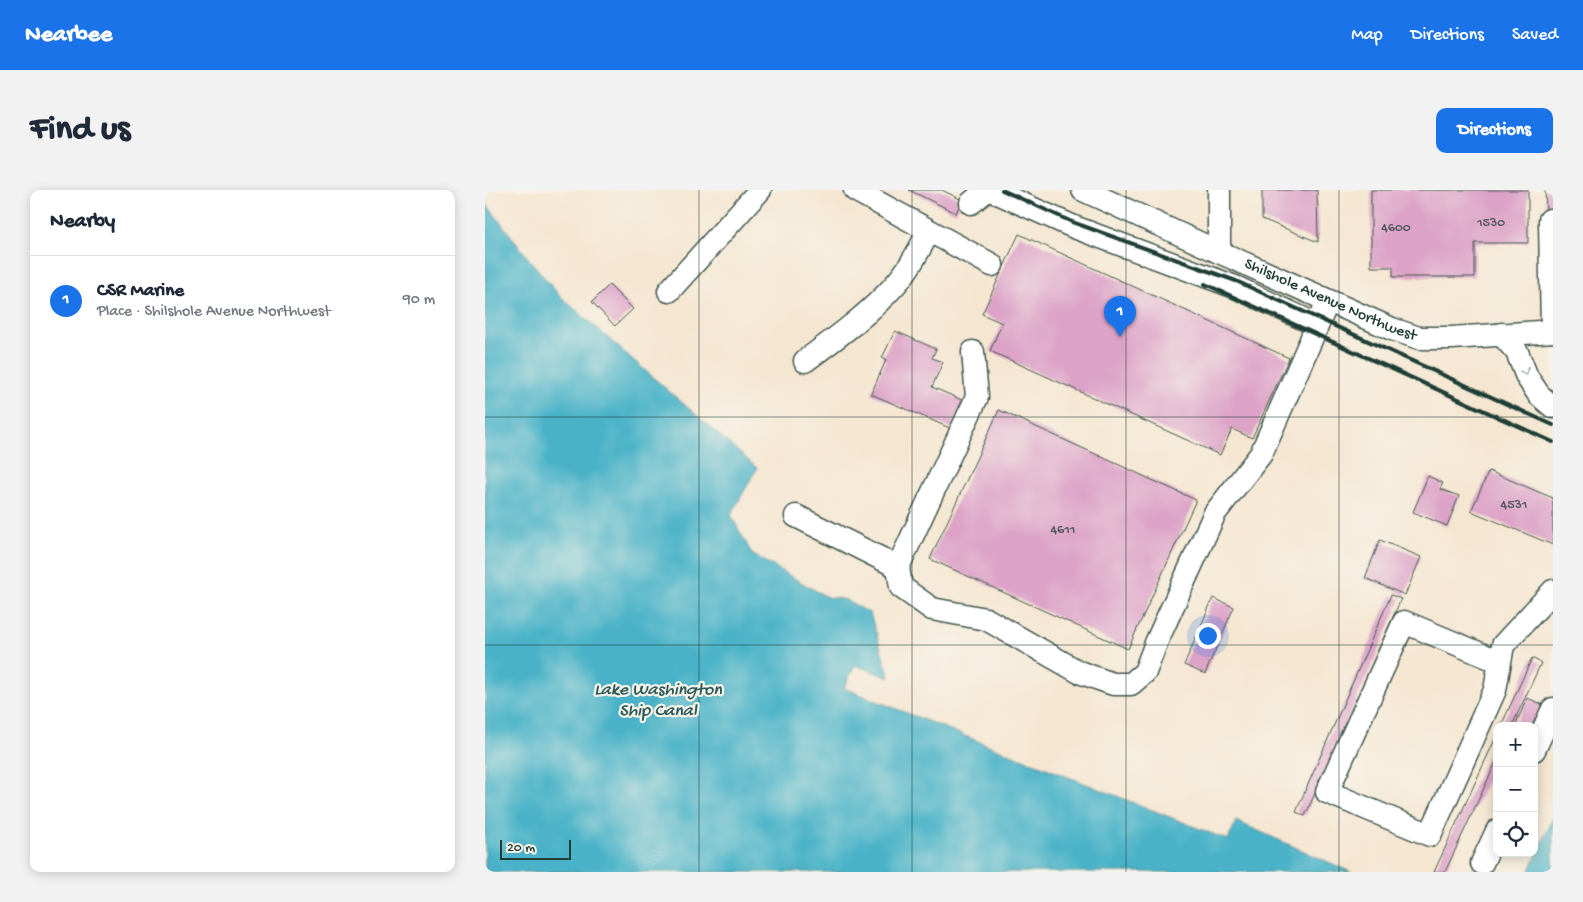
<!DOCTYPE html>
<meta charset="utf-8">
<style>
:root{--surface:#fff;--page:#f2f2f3;--text:#1f2937;--muted:#747a83;--line:#e0e1e3;--accent:#1a73e8}
body{margin:0;font-family:"Gochi Hand",sans-serif;background:var(--page);color:var(--text)}
.controls{position:absolute;right:15px;bottom:15px;display:grid;overflow:hidden;border-radius:10px;box-shadow:0 2px 12px #0003}
.controls button{width:45px;height:45px;display:grid;place-items:center;padding:0;border:0;border-bottom:1px solid var(--line);background:var(--surface);color:var(--text);font:25px sans-serif}
.scale{position:absolute;left:15px;bottom:12px;width:71px;box-sizing:border-box;padding-left:5px;border:2px solid #1f3d34;border-top:0;font-size:14px;line-height:18px;white-space:nowrap;color:#1f3d34;-webkit-text-stroke:4px #f7f3e8;paint-order:stroke}
.you{position:absolute;left:722px;top:445px;width:18px;height:18px;margin:-12px;border:4px solid #fff;border-radius:50%;background:#1a73e8;box-shadow:0 0 0 8px #1a73e833}
.badge{display:grid;place-items:center;width:32px;height:32px;border-radius:50%;background:var(--accent);color:#fff;font-size:16px;font-weight:700}
.pin{position:absolute;translate:-50% -41px;filter:drop-shadow(0 1px 2px #0008)}
.pin::after{content:'';position:absolute;top:26px;width:18px;height:15px;background:inherit;clip-path:polygon(0 0,100% 0,50% 100%)}
.list{margin:0;padding:0;list-style:none}
h2{display:flex;justify-content:space-between;align-items:center;height:65px;margin:0;padding:0 20px;font-size:21px}
h2 small{font-size:16px;font-weight:400;color:var(--muted)}
.list li{display:grid;grid-template-columns:32px 1fr auto;gap:15px;align-items:center;box-sizing:border-box;height:90px;padding:0 20px;border-top:1px solid var(--line)}
.list b{display:block;font-size:19px;white-space:nowrap}
.list p{margin:0;font-size:16px;white-space:nowrap;color:var(--muted)}
.list em{font-size:16px;font-style:normal;color:var(--muted)}
.icon{flex:none;width:28px;height:28px;fill:none;stroke:currentColor;stroke-width:2;stroke-linecap:round;stroke-linejoin:round}
.map{position:relative;flex:none;width:1068px;height:682px;overflow:hidden;border-radius:10px}
header{display:flex;align-items:center;gap:30px;box-sizing:border-box;height:70px;padding:0 25px;background:var(--accent);color:#fff}
header strong{font-size:24px}
nav{display:flex;gap:28px;margin-inline-start:auto;font-size:18px}
.intro{display:flex;align-items:center;justify-content:space-between;box-sizing:border-box;height:120px;padding:0 30px}
h1{margin:0;font-size:35px}
.button{padding:12px 22px;border-radius:10px;background:var(--accent);color:#fff;font-size:18px;font-weight:700}
main{display:flex;gap:30px;padding:0 30px}
aside{flex:1;background:var(--surface);border-radius:10px;box-shadow:0 2px 12px #0003}
.map>svg:first-child{display:block}
.water{fill:#49b2c8;stroke:#34787e}
.building{fill:#dca2c7}
.lines{fill:none;stroke-linecap:round;stroke-linejoin:round}
.minor-casing{stroke:#3f564c;stroke-width:25}
.minor{stroke:#fff;stroke-width:22}
.rail{stroke:#1f3d34;stroke-width:4}
.oneway{stroke:#8f9e9a}
.grid{fill:none;stroke:#1f3d34;stroke-width:1;stroke-opacity:0.55}
.labels{text-anchor:middle;dominant-baseline:central;stroke-width:4.5;stroke-linejoin:round;paint-order:stroke}
.number-label{font-size:14px;fill:#4e5659}
.street-label{font-size:16px;fill:#1f3d34;stroke:#f7f3e8}
.water-label{font-size:18px;font-style:italic;fill:#2a5a59;stroke:#f7f3e8}
</style>
<header>
<strong>Nearbee</strong>
<nav><a>Map</a><a>Directions</a><a>Saved</a></nav>
</header>
<div class="intro"><h1>Find us</h1><a class="button">Directions</a></div>
<main>
<aside>
<h2>Nearby<small></small></h2>
<ul class="list">
<li><span class="badge">1</span><div><b>CSR Marine</b><p>Place · Shilshole Avenue Northwest</p></div><em>90 m</em></li>
</ul>
</aside>
<div class="map">
<svg width="1068" height="682" viewBox="0 0 1068 682">
<rect width="100%" height="100%" fill="#f7f3e8"/>
<filter id="ink" filterUnits="userSpaceOnUse"><feTurbulence type="fractalNoise" baseFrequency=".02" numOctaves="2"/><feDisplacementMap in="SourceGraphic" scale="10" xChannelSelector="R" yChannelSelector="G"/><feConvolveMatrix kernelMatrix="1 2 1 2 8 2 1 2 1" color-interpolation-filters="sRGB"/></filter>
<filter id="wash" filterUnits="userSpaceOnUse"><feTurbulence type="fractalNoise" baseFrequency=".0096" numOctaves="4" result="noise"/><feDisplacementMap in="SourceGraphic" scale="20" xChannelSelector="R" yChannelSelector="G"/><feGaussianBlur stdDeviation="1.12" result="paint"/><feColorMatrix in="noise" values="0 0 0 0 0 0 0 0 0 0 0 0 0 0 0 0 0 1.4 0 .05"/><feComposite in="paint" operator="in"/></filter>
<g filter="url(#wash)">
<rect width="100%" height="100%" fill="#f5e6d1"/>
<!-- water -->
<g class="water">
<path d="M 0,12 L 44,69 L 75,106 L 272,278 L 246,325 L 267,364 L 342,407 L 359,409 L 385,423 L 405,488 L 370,475 L 359,498 L 743,650 L 751,631 L 866,682 L 0,682 Z"/>
<path d="M 1068,628 L 1068,682 L 1044,682 Z"/>
</g>
<g id="blocks">
<!-- building -->
<g class="building">
<path d="M 424,0 L 457,0 L 477,10 L 471,23 Z"/>
<path d="M 777,0 L 832,0 L 833,52 L 777,29 Z"/>
<path d="M 886,0 L 1043,0 L 1043,53 L 990,53 L 990,87 L 908,87 L 908,77 L 886,77 Z"/>
<path d="M 1060,0 L 1068,0 L 1068,19 L 1061,20 Z"/>
<path d="M 534,44 L 804,168 L 767,248 L 747,239 L 735,265 L 505,161 L 517,133 L 497,124 Z"/>
<path d="M 124,95 L 148,119 L 130,136 L 107,112 Z"/>
<path d="M 410,141 L 451,159 L 447,168 L 458,172 L 447,197 L 479,211 L 467,239 L 386,204 L 401,170 L 397,168 Z"/>
<path d="M 514,220 L 711,310 L 643,459 L 445,369 Z"/>
<path d="M 1004,281 L 1068,308 L 1068,355 L 986,321 Z"/>
<path d="M 943,286 L 958,293 L 955,299 L 974,306 L 962,336 L 928,322 Z"/>
<path d="M 895,350 L 936,367 L 920,405 L 880,388 Z"/>
<path d="M 906,405 L 916,409 L 820,626 L 811,622 Z"/>
<path d="M 728,408 L 749,417 L 720,484 L 699,475 Z"/>
<path d="M 1047,468 L 1056,473 L 1027,536 L 1016,536 Z"/>
<path d="M 1042,508 L 1062,516 L 1049,536 L 1030,536 Z"/>
<path d="M 1012,545 L 1012,570 L 960,682 L 949,682 Z"/>
</g>
</g>
</g>
<g filter="url(#ink)">
<use href="#blocks" fill-opacity="0" stroke="#3f564c" stroke-width="1"/>
<g class="lines">
<defs>
<g id="minor">
<path d="M 370,0 L 507,75"/>
<path d="M 506,0 L 589,37 L 750,97 L 832,135"/>
<path id="s1" d="M 598,0 L 734,62 L 907,139 L 934,148 L 967,148 L 1068,141"/>
<path d="M 486,13 L 502,0"/>
<path d="M 1065,30 L 1067,141"/>
<path d="M 734,62 L 734,0"/>
<path d="M 184,101 L 275,0"/>
<path d="M 1016,144 L 1032,162 L 1042,187 L 1054,205 L 1068,217"/>
<path d="M 488,162 L 492,207 L 413,377 L 416,397 L 447,419 L 501,429 L 594,482 L 628,494 L 646,494 L 660,482 L 671,453 L 730,323 L 776,264 L 843,111"/>
<path d="M 320,171 C 351,148 383,125 409,96 C 424,80 434,60 444,41"/>
<path d="M 311,326 L 413,377"/>
<path d="M 1015,472 L 919,432 L 842,602 L 945,645 L 1010,500 L 1018,455 L 1068,401"/>
<path d="M 1049,560 L 1068,519"/>
<path d="M 997,673 L 1012,641"/>
</g>
</defs>
<!-- minor casing -->
<use href="#minor" class="minor-casing"/>
<!-- minor -->
<use href="#minor" class="minor"/>
<!-- rail -->
<g class="rail">
<path d="M 517,0 L 587,32 L 751,91 L 1068,235"/>
<path d="M 720,94 L 1068,252"/>
</g>
</g>
<!-- one-way arrows -->
<defs><path id="oneway-chevron" d="M-2-3.5L2.5 0L-2 3.5" fill="none" stroke-width="1.6" stroke-linecap="round" stroke-linejoin="round" transform="scale(1.25)"/></defs>
<use class="oneway" href="#oneway-chevron" transform="translate(1040 182) rotate(65)"/>
</g>
<!-- grid -->
<path class="grid" d="M 214,0 L 214,682M 427,0 L 427,682M 641,0 L 641,682M 854,0 L 854,682M 0,227 L 1068,227M 0,455 L 1068,455"/>
<g class="labels">
<!-- number labels -->
<g class="number-label">
<text x="1006" y="33">1530</text>
<text x="911" y="38">4600</text>
<text x="1029" y="315">4531</text>
<text x="578" y="340">4611</text>
</g>
<!-- street labels -->
<g class="street-label">
<text stroke="none"><textPath href="#s1" startOffset="271">Shilshole Avenue Northwest</textPath></text>
</g>
<!-- water labels -->
<g class="water-label">
<text x="173" y="500">Lake Washington<tspan x="173" dy="21">Ship Canal</tspan></text>
</g>
</g>
</svg>
<div class="controls">
<button>+</button>
<button>−</button>
<button><svg class="icon" aria-label="locate" viewBox="0 0 24 24"><circle cx="12" cy="12" r="6"/><path d="M12 2v4M12 18v4M2 12h4M18 12h4"/></svg></button>
</div>
<div class="scale">20 m</div>
<div class="you"></div>
<div class="pin badge" style="left:635px;top:147px">1</div>
</div>
</main>
